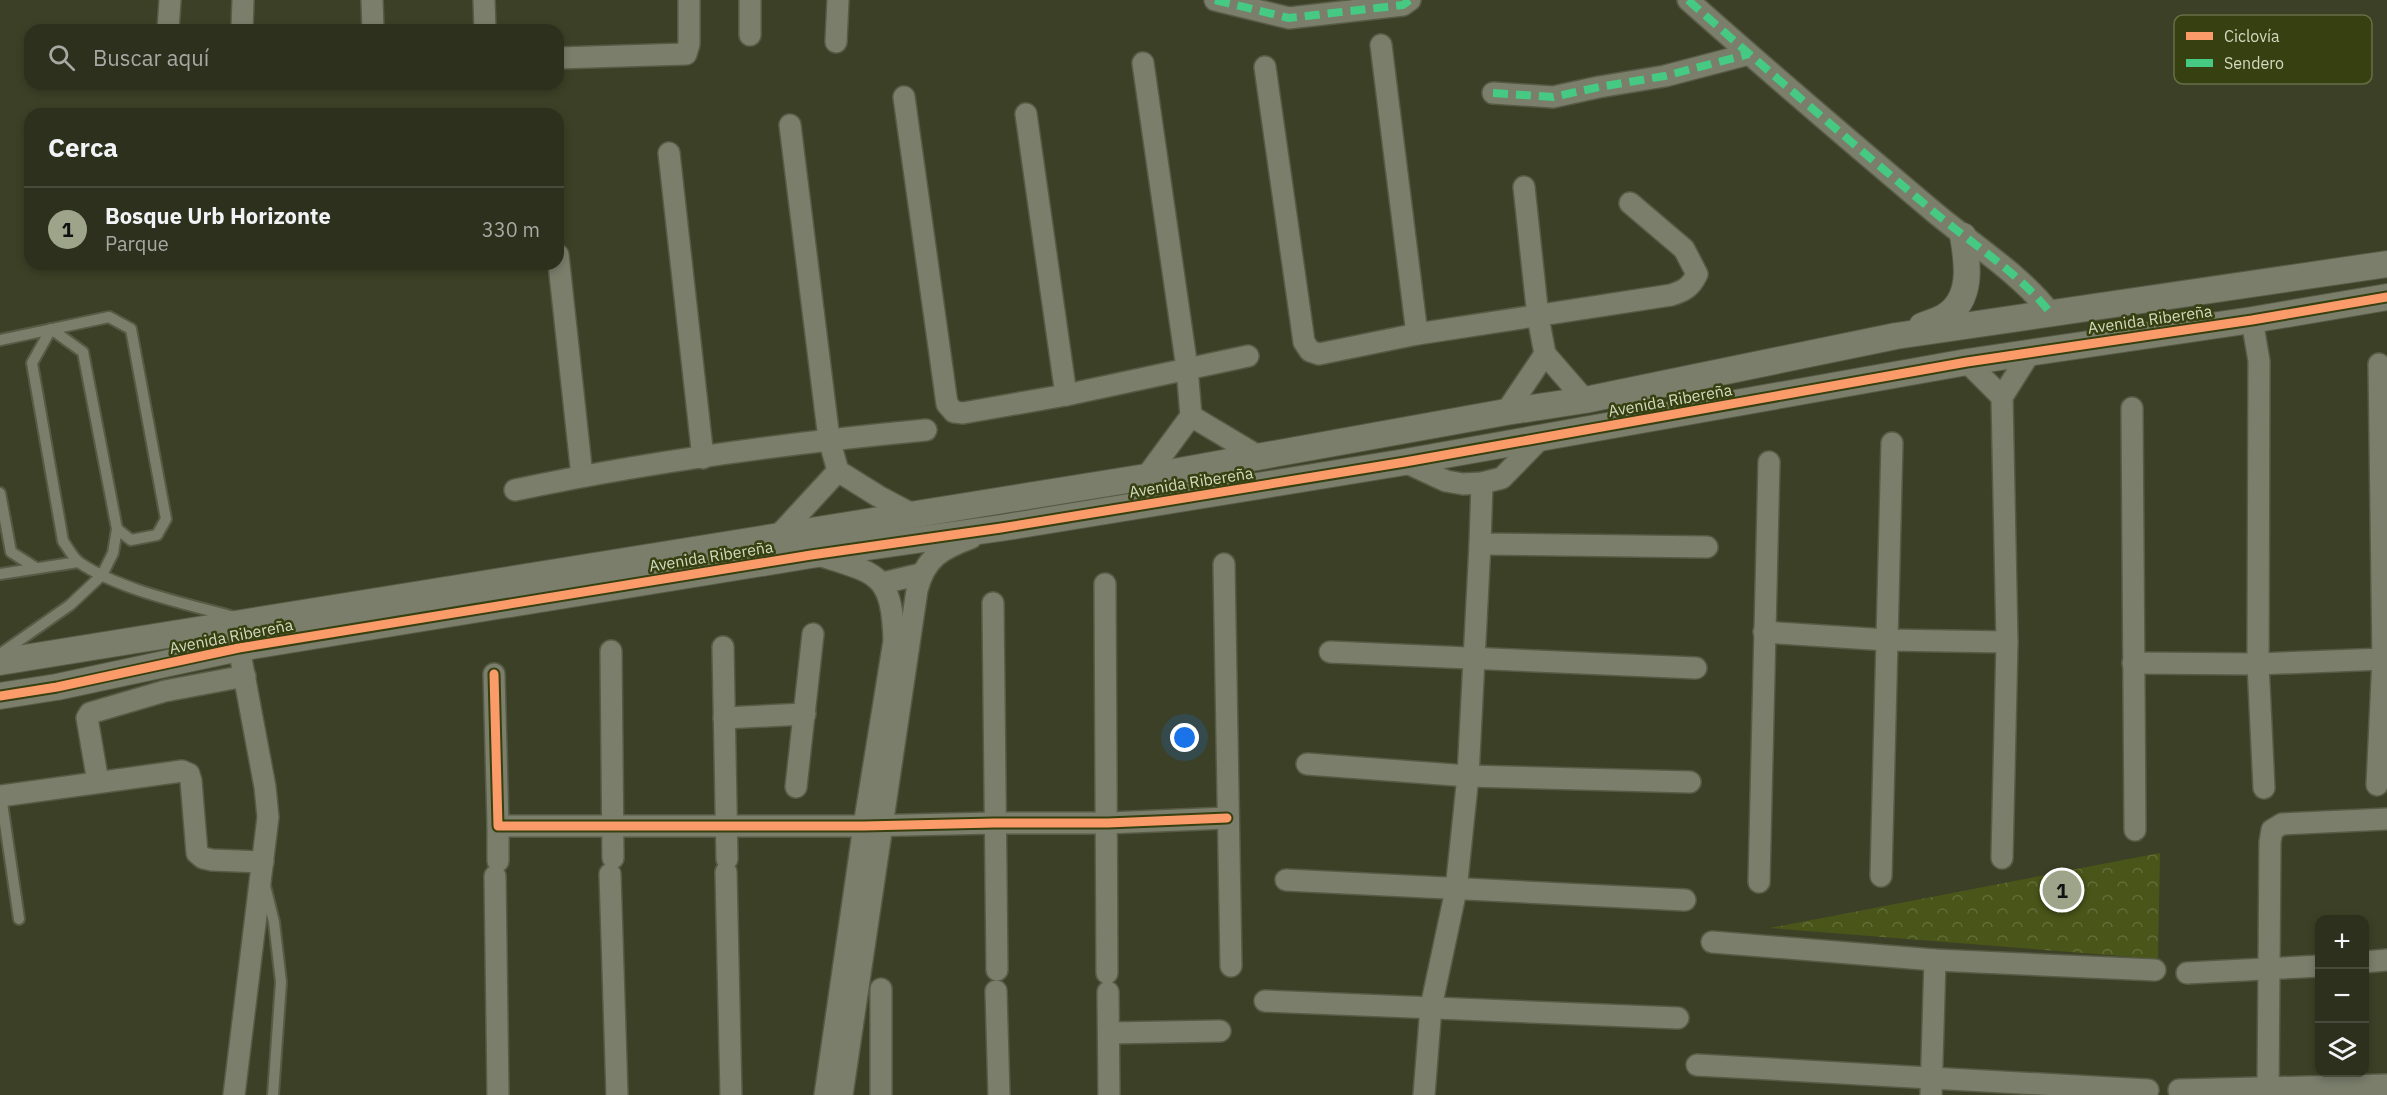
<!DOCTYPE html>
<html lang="es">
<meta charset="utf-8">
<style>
:root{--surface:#2d301c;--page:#393c29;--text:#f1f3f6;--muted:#a7a9a3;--line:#484b3b;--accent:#9ea48a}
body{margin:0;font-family:"IBM Plex Sans",sans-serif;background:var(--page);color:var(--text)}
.controls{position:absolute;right:18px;bottom:18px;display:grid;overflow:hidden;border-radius:12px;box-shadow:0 3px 9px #0003}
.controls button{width:54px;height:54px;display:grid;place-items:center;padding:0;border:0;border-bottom:2px solid var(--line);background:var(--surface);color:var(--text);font:30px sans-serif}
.you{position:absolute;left:1185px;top:738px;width:21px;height:21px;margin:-15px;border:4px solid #fff;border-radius:50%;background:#1a73e8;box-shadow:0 0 0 9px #1a73e833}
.badge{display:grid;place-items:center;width:39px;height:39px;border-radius:50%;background:var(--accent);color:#111;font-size:20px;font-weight:700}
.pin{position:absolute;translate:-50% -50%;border:3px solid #fff;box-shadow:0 2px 6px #0006}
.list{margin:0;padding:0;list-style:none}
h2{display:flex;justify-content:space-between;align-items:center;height:78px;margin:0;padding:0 24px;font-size:26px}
h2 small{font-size:20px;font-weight:400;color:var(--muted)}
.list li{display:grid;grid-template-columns:39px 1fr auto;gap:18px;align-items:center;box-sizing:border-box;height:84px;padding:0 24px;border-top:2px solid var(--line)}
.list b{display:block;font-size:22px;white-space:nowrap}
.list p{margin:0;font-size:20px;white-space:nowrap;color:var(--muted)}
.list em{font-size:20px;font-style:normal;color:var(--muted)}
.icon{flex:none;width:33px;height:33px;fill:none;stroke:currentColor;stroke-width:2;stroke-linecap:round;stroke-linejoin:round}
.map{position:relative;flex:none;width:2387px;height:1095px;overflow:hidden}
.search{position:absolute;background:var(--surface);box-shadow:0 3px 9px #0003;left:24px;top:24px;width:540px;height:66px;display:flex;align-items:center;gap:15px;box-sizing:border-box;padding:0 21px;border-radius:18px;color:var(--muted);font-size:22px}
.panel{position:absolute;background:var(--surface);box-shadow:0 3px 9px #0003;left:24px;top:108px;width:540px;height:162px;border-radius:18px}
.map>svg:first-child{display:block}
.park{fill:url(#park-crowns)}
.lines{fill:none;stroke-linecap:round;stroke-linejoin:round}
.service-casing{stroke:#575b45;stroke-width:14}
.minor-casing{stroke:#575b45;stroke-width:24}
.tertiary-casing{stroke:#575b45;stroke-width:28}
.service{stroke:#7a7e6b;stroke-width:10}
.minor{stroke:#7a7e6b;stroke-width:21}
.tertiary{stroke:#7a7e6b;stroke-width:26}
.quiet{stroke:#46c982;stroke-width:8;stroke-dasharray:15 8;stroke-linecap:butt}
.cycleway-casing{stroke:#374010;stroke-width:13}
.cycleway{stroke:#fa9b69;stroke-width:9}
.labels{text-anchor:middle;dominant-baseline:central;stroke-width:5;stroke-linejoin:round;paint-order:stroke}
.street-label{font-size:16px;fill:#d3dac0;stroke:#374010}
.key{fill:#374010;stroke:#666e45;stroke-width:1.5}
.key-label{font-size:16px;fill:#d3dac0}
</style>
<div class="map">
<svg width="2387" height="1095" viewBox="0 0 2387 1095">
<defs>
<pattern id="park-crowns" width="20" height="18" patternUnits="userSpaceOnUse" patternTransform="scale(1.5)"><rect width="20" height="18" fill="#4a5519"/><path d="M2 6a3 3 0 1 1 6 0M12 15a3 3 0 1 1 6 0" fill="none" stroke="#636d39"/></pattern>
</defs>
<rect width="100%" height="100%" fill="#3c4026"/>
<!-- park -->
<path class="park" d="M 2160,853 L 2158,959 L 1770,928 Z"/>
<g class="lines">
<defs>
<g id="service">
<path d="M 0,340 L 109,317 L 131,329 L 166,519 L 157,535 L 131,540 L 117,529"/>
<path d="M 0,493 L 11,552 L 36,568"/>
<path d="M 0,574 L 78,562"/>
<path d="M 0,654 L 70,605 L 102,575 L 113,553 L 117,529 L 83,352 L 51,329 L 32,363 L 63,541 C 68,548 73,558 80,563 C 120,590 187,604 234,617"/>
<path d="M 1,796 L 19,919"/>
<path d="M 265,886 L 274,922 L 281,982 L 273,1095"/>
</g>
<g id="minor">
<path d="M 372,0 L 373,30"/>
<path d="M 484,0 L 485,30"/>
<path d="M 750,0 L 750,35"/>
<path d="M 1215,0 L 1289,18 L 1403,5 L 1410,0"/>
<path d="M 1688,0 C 1769,72 1851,142 1934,212 C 1972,244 2022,275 2051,314"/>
<path d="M 168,30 L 170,0"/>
<path d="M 242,30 L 243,0"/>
<path d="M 836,42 L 838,0"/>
<path d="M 1381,45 L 1417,334"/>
<path d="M 558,58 L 686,54 L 689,44 L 689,0"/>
<path d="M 1143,63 L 1187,368 L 1191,416 L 1146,477"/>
<path d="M 1265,67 L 1304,342 L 1310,351 L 1319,354 L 1417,334 L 1671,295 C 1684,291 1691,287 1697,274 L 1684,249 L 1630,203"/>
<path d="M 1493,93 L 1553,97 L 1599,87 L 1665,76 L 1749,54"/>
<path d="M 904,97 L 947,404 L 954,412 L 963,413 L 1066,395 L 1248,356"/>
<path d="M 1026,114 L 1066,395"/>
<path d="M 790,125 L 829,439 L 838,471 L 878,496 L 912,514"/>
<path d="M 669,153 L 703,458"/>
<path d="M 1524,187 L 1538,317 L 1545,354 L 1585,400"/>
<path d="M 558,255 L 582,476"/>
<path d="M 2252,320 L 2259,361 L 2258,664 L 2264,788"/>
<path d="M 1967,362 L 2002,397"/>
<path d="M 2132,408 L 2135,830"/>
<path d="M 1506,412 L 1545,354"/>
<path d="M 1191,416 L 1258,456"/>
<path d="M 1405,462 L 1446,481 L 1463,484 L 1482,483 L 1502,478 L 1540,439"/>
<path d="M 1482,483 L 1480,544 L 1707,547"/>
<path d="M 515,490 C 650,461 788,443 926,430"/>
<path d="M 779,535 L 838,471"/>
<path d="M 816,554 C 876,574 892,571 894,641 L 864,826 L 825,1095"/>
<path d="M 1224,564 L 1231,966"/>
<path d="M 883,583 L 921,574"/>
<path d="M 1105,584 L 1107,973"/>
<path d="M 993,603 L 997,970"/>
<path d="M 1764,632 L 1887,640 L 2007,642"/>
<path d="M 723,647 L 727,859"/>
<path d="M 611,651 L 613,858"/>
<path d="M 1330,652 L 1696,668"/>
<path d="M 2133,663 L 2258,664 L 2383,659"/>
<path d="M 494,674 L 498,826 L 864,826 L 994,823 L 1108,823 L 1227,818"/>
<path d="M 724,718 L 805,714"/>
<path d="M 1307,764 L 1468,776 L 1690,782"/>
<path d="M 98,782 L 87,718 L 90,713 L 165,691 L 245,676"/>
<path d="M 2377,785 L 2383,659 L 2379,364"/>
<path d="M 796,787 L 813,634"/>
<path d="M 0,796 L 182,771 L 189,774 L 191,781 L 197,853 L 203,858 L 212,860 L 263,862"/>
<path d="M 2002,858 L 2007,642 L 2002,397 L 2031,351"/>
<path d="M 498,861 L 498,826"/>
<path d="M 726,872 L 731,1095"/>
<path d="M 610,874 L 617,1095"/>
<path d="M 495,876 L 498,1095"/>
<path d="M 1881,876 L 1892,443"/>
<path d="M 1286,880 L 1685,900"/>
<path d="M 1759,882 L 1769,462"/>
<path d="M 1712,942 L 1935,960 L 2155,970"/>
<path d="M 2364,962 L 2387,960"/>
<path d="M 2187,973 L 2320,966"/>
<path d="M 881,989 L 881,1095"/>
<path d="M 996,991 L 999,1095"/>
<path d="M 1108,992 L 1109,1095"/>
<path d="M 1265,1001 L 1678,1018"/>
<path d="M 1109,1033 L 1220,1031"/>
<path d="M 1697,1065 L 2148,1090"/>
<path d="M 2179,1090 L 2386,1085"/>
<path d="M 234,1095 L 268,817 L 265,787 L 239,648"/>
<path d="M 842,1095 L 917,590 C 925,558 941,549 971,538"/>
<path d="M 1424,1095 L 1431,1007 L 1456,890 L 1468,776 L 1480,544"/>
<path d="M 1931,1095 L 1935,960"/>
<path d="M 2268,1095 L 2270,842 L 2272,830 L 2282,824 L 2387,819"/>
</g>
<g id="tertiary">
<path d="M 1922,326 C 1929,323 1937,321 1944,317 C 1973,300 1968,264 1963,236"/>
<path d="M 0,662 L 1146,477 L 1506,412 L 1585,400 L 1896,336 L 2387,264"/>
<path d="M 0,696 L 57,687 L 239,648 L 811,555 L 1001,528 L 1405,462 L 1967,362 L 2252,320 L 2387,297"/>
</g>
</defs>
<!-- service casing -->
<use href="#service" class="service-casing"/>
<!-- minor casing -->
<use href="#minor" class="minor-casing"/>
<!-- tertiary casing -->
<use href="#tertiary" class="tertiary-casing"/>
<!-- service -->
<use href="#service" class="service"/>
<!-- minor -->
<use href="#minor" class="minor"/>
<!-- tertiary -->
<use href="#tertiary" class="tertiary"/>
<!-- quiet -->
<g class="quiet">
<path d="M 1215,0 L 1289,18 L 1403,5 L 1410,0"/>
<path d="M 1688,0 C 1769,72 1851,142 1934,212 C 1972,244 2022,275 2051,314"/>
<path d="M 1493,93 L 1553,97 L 1599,87 L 1665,76 L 1749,54"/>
</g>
<defs>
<g id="cycleway">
<path d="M 494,674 L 498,826 L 864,826 L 994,823 L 1108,823 L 1227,818"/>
<path d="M 0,696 L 57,687 L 239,648 L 811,555 L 1001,528 L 1405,462 L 1967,362 L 2252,320 L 2387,297"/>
</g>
</defs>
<!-- cycleway casing -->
<use href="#cycleway" class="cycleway-casing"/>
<!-- cycleway -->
<use href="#cycleway" class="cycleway"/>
</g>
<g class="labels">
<!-- street labels -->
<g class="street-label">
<text transform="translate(2150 319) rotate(-8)">Avenida Ribereña</text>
<text transform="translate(1670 400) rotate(-10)">Avenida Ribereña</text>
<text transform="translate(1191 482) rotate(-9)">Avenida Ribereña</text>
<text transform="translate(711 556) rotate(-9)">Avenida Ribereña</text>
<text transform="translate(231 636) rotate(-11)">Avenida Ribereña</text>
</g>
</g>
<!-- legend -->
<rect x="2174" y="15" width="198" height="69" rx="9" class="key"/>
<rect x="2186" y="32" width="27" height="8" fill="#fa9b69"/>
<rect x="2186" y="59" width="27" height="8" fill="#46c982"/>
<g class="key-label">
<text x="2224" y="42">Ciclovía</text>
<text x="2224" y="69">Sendero</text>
</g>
</svg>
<div class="controls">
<button>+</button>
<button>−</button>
<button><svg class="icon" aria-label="layers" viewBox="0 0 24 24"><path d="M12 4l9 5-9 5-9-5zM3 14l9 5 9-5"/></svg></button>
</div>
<div class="you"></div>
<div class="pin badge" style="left:2062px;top:890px">1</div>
<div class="search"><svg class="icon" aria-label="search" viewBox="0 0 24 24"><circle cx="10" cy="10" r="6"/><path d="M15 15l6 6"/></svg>Buscar aquí</div>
<section class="panel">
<h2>Cerca<small></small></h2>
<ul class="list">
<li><span class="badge">1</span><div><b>Bosque Urb Horizonte</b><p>Parque</p></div><em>330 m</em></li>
</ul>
</section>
</div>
